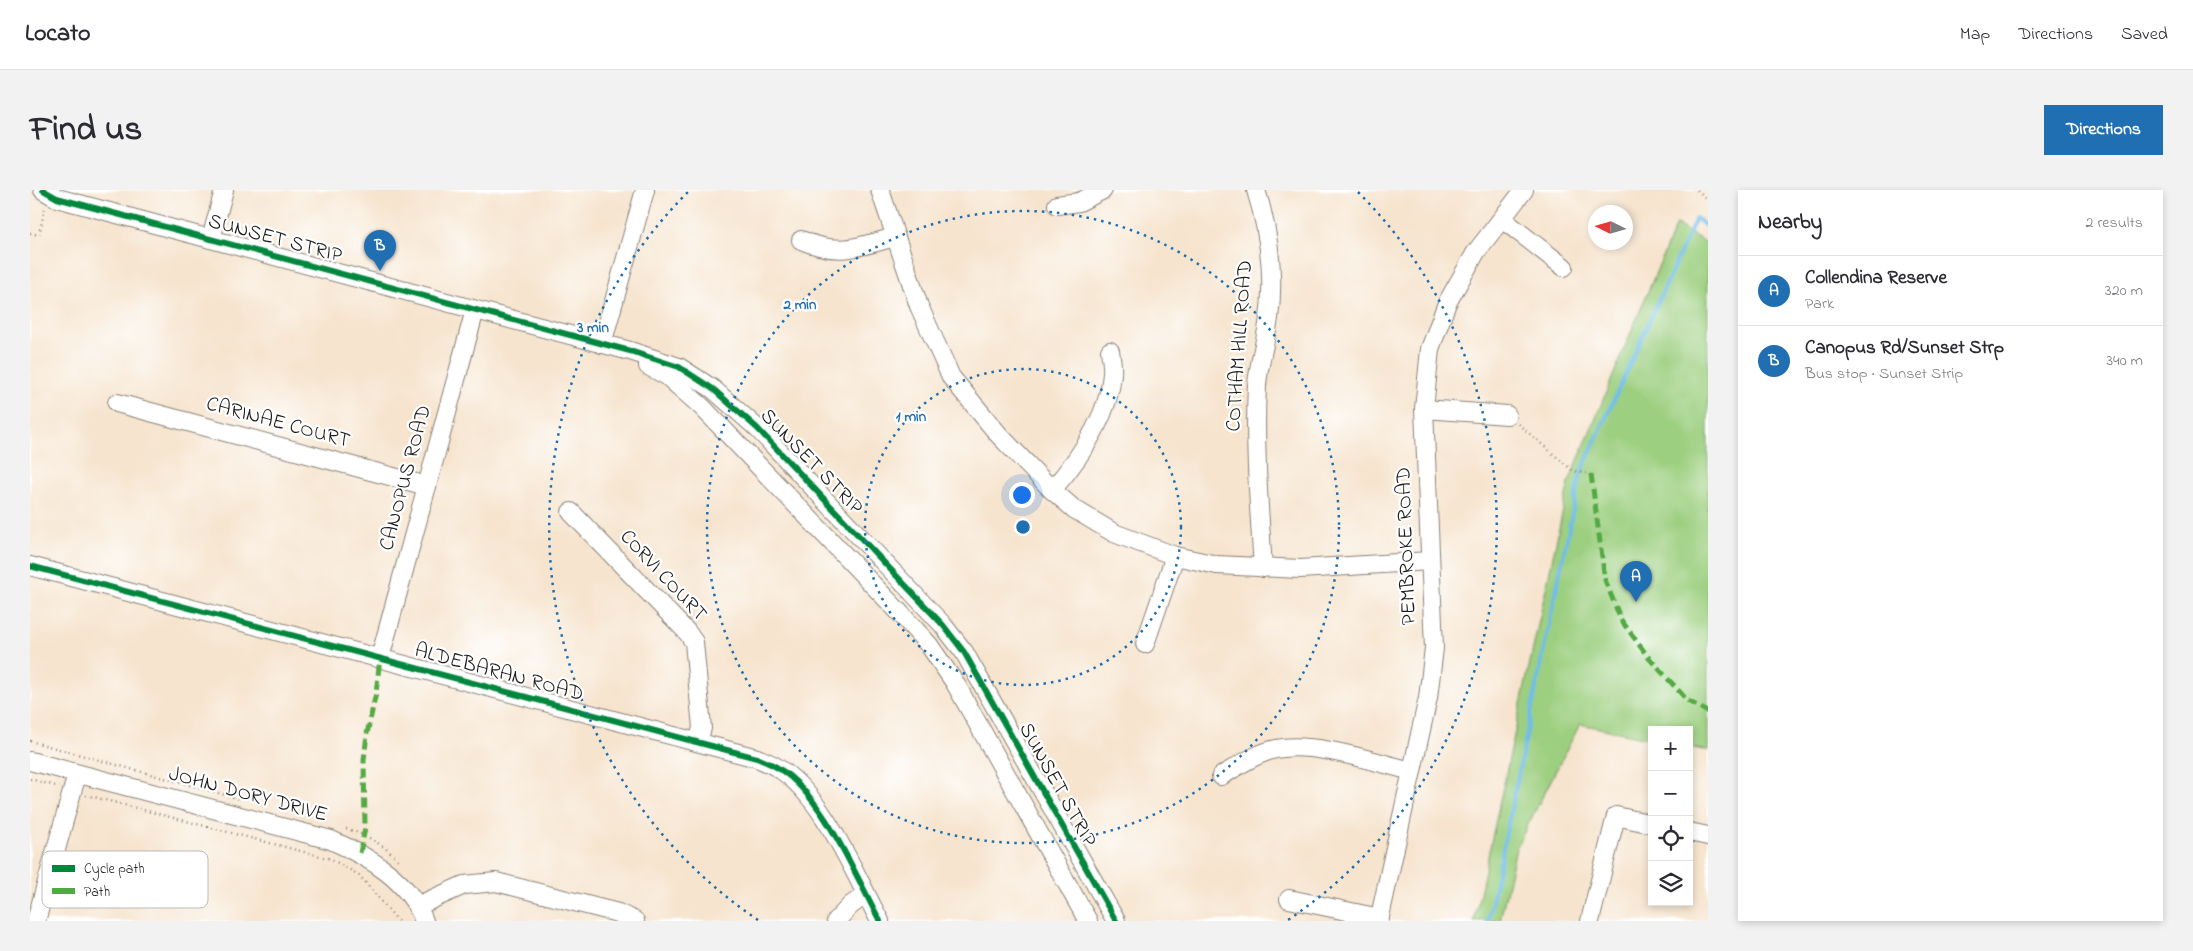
<!DOCTYPE html>
<meta charset="utf-8">
<style>
:root{--surface:#fff;--page:#f2f2f3;--text:#2b2b33;--muted:#7c7c81;--line:#e1e1e2;--accent:#1f6fb2}
body{margin:0;font-family:"Indie Flower",sans-serif;background:var(--page);color:var(--text)}
.controls{position:absolute;right:15px;bottom:15px;display:grid;overflow:hidden;border-radius:0px;box-shadow:0 2px 8px #0003}
.controls button{width:45px;height:45px;display:grid;place-items:center;padding:0;border:0;border-bottom:1px solid var(--line);background:var(--surface);color:var(--text);font:25px sans-serif}
.compass{position:absolute;left:1558px;top:15px;width:45px;height:45px;border-radius:50%;background:var(--surface);box-shadow:0 2px 8px #0003;rotate:275deg}
.you{position:absolute;left:991px;top:304px;width:18px;height:18px;margin:-12px;border:4px solid #fff;border-radius:50%;background:#1a73e8;box-shadow:0 0 0 8px #1a73e833}
.badge{display:grid;place-items:center;width:32px;height:32px;border-radius:50%;background:var(--accent);color:#fff;font-size:16px;font-weight:700}
.pin{position:absolute;translate:-50% -41px;filter:drop-shadow(0 1px 2px #0008)}
.pin::after{content:'';position:absolute;top:26px;width:18px;height:15px;background:inherit;clip-path:polygon(0 0,100% 0,50% 100%)}
.list{margin:0;padding:0;list-style:none}
h2{display:flex;justify-content:space-between;align-items:center;height:65px;margin:0;padding:0 20px;font-size:21px}
h2 small{font-size:16px;font-weight:400;color:var(--muted)}
.list li{display:grid;grid-template-columns:32px 1fr auto;gap:15px;align-items:center;box-sizing:border-box;height:70px;padding:0 20px;border-top:1px solid var(--line)}
.list b{display:block;font-size:19px;white-space:nowrap}
.list p{margin:0;font-size:16px;white-space:nowrap;color:var(--muted)}
.list em{font-size:16px;font-style:normal;color:var(--muted)}
.icon{flex:none;width:28px;height:28px;fill:none;stroke:currentColor;stroke-width:2;stroke-linecap:round;stroke-linejoin:round}
.map{position:relative;flex:none;width:1678px;height:731px;overflow:hidden;border-radius:0px}
header{display:flex;align-items:center;gap:30px;box-sizing:border-box;height:70px;padding:0 25px;background:var(--surface);border-bottom:1px solid var(--line)}
header strong{font-size:24px}
nav{display:flex;gap:28px;margin-inline-start:auto;font-size:18px}
.intro{display:flex;align-items:center;justify-content:space-between;box-sizing:border-box;height:120px;padding:0 30px}
h1{margin:0;font-size:35px}
.button{padding:12px 22px;border-radius:0px;background:var(--accent);color:#fff;font-size:18px;font-weight:700}
main{display:flex;gap:30px;padding:0 30px}
aside{flex:1;background:var(--surface);border-radius:0px;box-shadow:0 2px 8px #0003}
.map>svg:first-child{display:block}
.green{fill:#9ccf7f;stroke:#5c764e}
.lines{fill:none;stroke-linecap:round;stroke-linejoin:round}
.stream{stroke:#6fbde9;stroke-width:4}
.minor-casing{stroke:#898075;stroke-width:20}
.path{stroke:#898075;stroke-width:2.5;stroke-dasharray:1 4;stroke-linecap:butt}
.minor{stroke:#fff;stroke-width:18}
.quiet{stroke:#52a943;stroke-width:5;stroke-dasharray:10 5;stroke-linecap:butt}
.cycleway-casing{stroke:#fff;stroke-width:9}
.cycleway{stroke:#00873e;stroke-width:6}
.ring{fill:none;stroke:#1f6fb2;stroke-width:2.5;stroke-dasharray:2.5 5}
.labels{text-anchor:middle;dominant-baseline:central;stroke-width:4.5;stroke-linejoin:round;paint-order:stroke}
.street-label{font-size:21px;fill:#1c1c1c;stroke:#fff}
.key{fill:#fff;stroke:#bbb;stroke-width:1}
.key-label{font-size:14px;fill:#1c1c1c}
.centre{fill:#1f6fb2;stroke:#fff;stroke-width:2.5}
.ring-label{font-size:15px;text-anchor:middle;font-weight:bold;fill:#1f6fb2;stroke:#fff;stroke-width:4.5;stroke-linejoin:round;paint-order:stroke}
</style>
<header>
<strong>Locato</strong>
<nav><a>Map</a><a>Directions</a><a>Saved</a></nav>
</header>
<div class="intro"><h1>Find us</h1><a class="button">Directions</a></div>
<main>
<div class="map">
<svg width="1678" height="731" viewBox="0 0 1678 731">
<rect width="100%" height="100%" fill="#fff"/>
<filter id="ink" filterUnits="userSpaceOnUse"><feTurbulence type="fractalNoise" baseFrequency=".02" numOctaves="2"/><feDisplacementMap in="SourceGraphic" scale="10" xChannelSelector="R" yChannelSelector="G"/><feConvolveMatrix kernelMatrix="1 2 1 2 8 2 1 2 1" color-interpolation-filters="sRGB"/></filter>
<filter id="wash" filterUnits="userSpaceOnUse"><feTurbulence type="fractalNoise" baseFrequency=".0096" numOctaves="4" result="noise"/><feDisplacementMap in="SourceGraphic" scale="20" xChannelSelector="R" yChannelSelector="G"/><feGaussianBlur stdDeviation="1.12" result="paint"/><feColorMatrix in="noise" values="0 0 0 0 0 0 0 0 0 0 0 0 0 0 0 0 0 1.4 0 .05"/><feComposite in="paint" operator="in"/></filter>
<g filter="url(#wash)">
<rect width="100%" height="100%" fill="#f6e4ce"/>
<!-- green -->
<path class="green" d="M 1646,34 L 1678,54 L 1678,561 L 1659,557 L 1659,540 L 1622,540 L 1622,549 L 1550,534 L 1486,658 L 1470,731 L 1444,731 L 1539,292 Z"/>
<g class="lines">
<!-- stream -->
<path class="stream" d="M 1458,731 L 1550,285 L 1666,28 L 1678,38"/>
</g>
</g>
<g filter="url(#ink)">
<g class="lines">
<defs>
<g id="minor">
<path d="M 13,0 L 27,8 L 600,161 L 649,177 L 683,199 L 727,238 L 913,435 L 934,462 L 1086,731"/>
<path d="M 850,0 L 889,116 L 921,187 L 969,245 L 1022,300 L 1044,319 L 1084,343 L 1145,366 L 1187,375 L 1270,379 L 1400,371"/>
<path d="M 1226,0 C 1239,42 1245,84 1239,128 C 1236,150 1229,172 1227,195 C 1224,256 1229,317 1233,378"/>
<path d="M 1027,15 L 1049,12 L 1073,0"/>
<path d="M 1472,29 L 1534,77"/>
<path d="M 181,49 L 194,0"/>
<path d="M 771,50 C 809,66 827,57 865,47"/>
<path d="M 572,154 L 615,0"/>
<path d="M 618,176 L 637,186 L 672,217 L 870,423 L 899,455 L 925,493 L 1058,731"/>
<path d="M 87,213 L 397,296"/>
<path d="M 1394,219 L 1477,225"/>
<path d="M 1022,300 C 1049,269 1079,227 1082,184 C 1083,176 1081,168 1080,161"/>
<path d="M 541,322 L 657,442 L 664,452 L 672,538 L 668,552"/>
<path d="M 0,376 L 727,568 C 734,571 742,574 748,578 C 793,605 825,685 850,731"/>
<path d="M 1115,454 L 1145,366"/>
<path d="M 350,468 L 445,120"/>
<path d="M 0,571 L 301,650 C 339,667 379,690 394,731"/>
<path d="M 1191,586 C 1208,576 1227,563 1246,559 C 1283,551 1345,572 1382,581"/>
<path d="M 1659,642 L 1678,646"/>
<path d="M 1259,709 L 1350,728"/>
<path d="M 387,716 L 434,695 L 466,692 L 588,723 L 605,731"/>
<path d="M 6,731 L 47,584"/>
<path d="M 806,731 L 821,715 L 836,705"/>
<path d="M 1349,731 L 1398,508 L 1404,458 L 1394,219 L 1400,159 L 1417,113 L 1446,62 L 1494,0"/>
<path d="M 1560,731 L 1586,626 L 1622,634"/>
</g>
</defs>
<!-- minor casing -->
<use href="#minor" class="minor-casing"/>
<!-- path -->
<g class="path">
<path d="M 1667,0 L 1678,9"/>
<path d="M 0,43 L 9,45 L 15,18"/>
<path d="M 1488,234 L 1543,281 L 1561,284"/>
<path d="M 0,551 L 210,609"/>
<path d="M 0,589 L 29,597"/>
<path d="M 56,605 L 301,669 L 329,685 L 368,731"/>
<path d="M 316,639 C 336,644 354,655 368,670"/>
</g>
<!-- minor -->
<use href="#minor" class="minor"/>
<!-- quiet -->
<g class="quiet">
<path d="M 1561,284 L 1575,390 L 1591,430 L 1619,468 L 1658,511 L 1678,522"/>
<path d="M 330,663 L 335,638 L 334,570 L 337,544 L 346,503 L 350,468"/>
</g>
<defs>
<g id="cycleway">
<path d="M 13,0 L 27,8 L 600,161 L 649,177 L 683,199 L 727,238 L 913,435 L 934,462 L 1086,731"/>
<path d="M 0,376 L 727,568 C 734,571 742,574 748,578 C 793,605 825,685 850,731"/>
</g>
</defs>
<!-- cycleway casing -->
<use href="#cycleway" class="cycleway-casing"/>
<!-- cycleway -->
<use href="#cycleway" class="cycleway"/>
</g>
</g>
<!-- distance rings -->
<g class="ring">
<circle cx="993" cy="337" r="158"/>
<circle cx="993" cy="337" r="316"/>
<path d="M728 730A474 474 0 0 1 658 2M1328 2A474 474 0 0 1 1258 730"/>
</g>
<g class="labels">
<!-- street labels -->
<g class="street-label">
<text transform="translate(245 49) rotate(15)">SUNSET STRIP</text>
<text transform="translate(1210 156) rotate(-86)">COTHAM HILL ROAD</text>
<text transform="translate(248 233) rotate(15)">CARINAE COURT</text>
<text transform="translate(781 272) rotate(46)">SUNSET STRIP</text>
<text transform="translate(376 288) rotate(-75)">CANOPUS ROAD</text>
<text transform="translate(1377 356) rotate(-92)">PEMBROKE ROAD</text>
<text transform="translate(633 386) rotate(47)">CORVI COURT</text>
<text transform="translate(469 483) rotate(15)">ALDEBARAN ROAD</text>
<text transform="translate(1027 595) rotate(61)">SUNSET STRIP</text>
<text transform="translate(218 605) rotate(15)">JOHN DORY DRIVE</text>
</g>
</g>
<!-- legend -->
<rect x="12" y="661" width="166" height="57" rx="8" class="key"/>
<rect x="22" y="675" width="23" height="7" fill="#00873e"/>
<rect x="22" y="698" width="23" height="6" fill="#52a943"/>
<g class="key-label">
<text x="54" y="683">Cycle path</text>
<text x="54" y="706">Path</text>
</g>
<circle cx="993" cy="337" r="8" class="centre"/>
<g class="ring-label">
<text x="770" y="119">2 min</text>
<text x="563" y="142">3 min</text>
<text x="881" y="231">1 min</text>
</g>
</svg>
<div class="controls">
<button>+</button>
<button>−</button>
<button><svg class="icon" aria-label="locate" viewBox="0 0 24 24"><circle cx="12" cy="12" r="6"/><path d="M12 2v4M12 18v4M2 12h4M18 12h4"/></svg></button>
<button><svg class="icon" aria-label="layers" viewBox="0 0 24 24"><path d="M12 4l9 5-9 5-9-5zM3 14l9 5 9-5"/></svg></button>
</div>
<svg class="compass" viewBox="-18 -18 36 36"><path d="M0-13l5 13h-10z" fill="#e53935"/><path d="M0 13l5-13h-10z" fill="#7c7c81"/></svg>
<div class="you"></div>
<div class="pin badge" style="left:1606px;top:412px">A</div>
<div class="pin badge" style="left:350px;top:81px">B</div>
</div>
<aside>
<h2>Nearby<small>2 results</small></h2>
<ul class="list">
<li><span class="badge">A</span><div><b>Collendina Reserve</b><p>Park</p></div><em>320 m</em></li>
<li><span class="badge">B</span><div><b>Canopus Rd/Sunset Strp</b><p>Bus stop · Sunset Strip</p></div><em>340 m</em></li>
</ul>
</aside>
</main>
